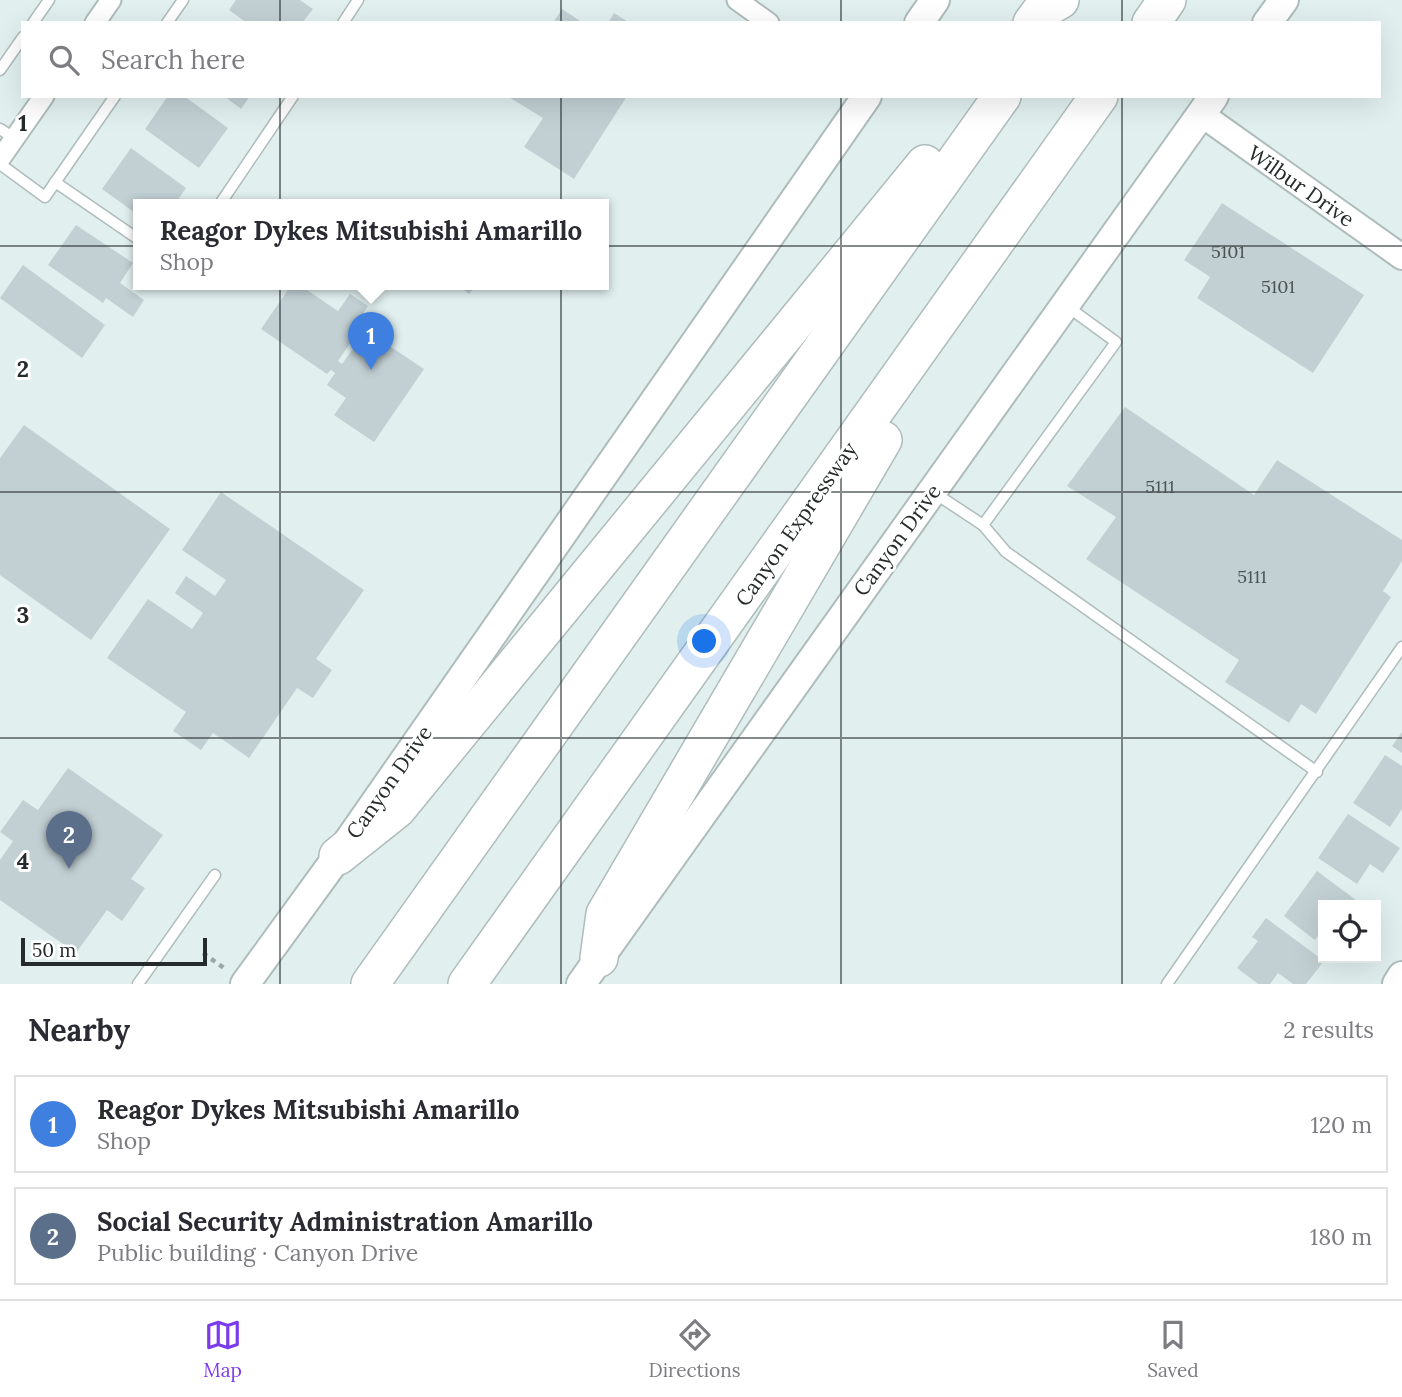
<!DOCTYPE html>
<meta charset="utf-8">
<style>
:root{--surface:#fff;--page:#f7f7f7;--text:#2b2b33;--muted:#7c7c81;--line:#e1e1e2;--accent:#7c3aed}
body{margin:0;font-family:Lora,serif;background:var(--page);color:var(--text)}
.controls{position:absolute;right:21px;bottom:21px;display:grid;overflow:hidden;border-radius:0px;box-shadow:0 7px 28px #0002}
.controls button{width:63px;height:63px;display:grid;place-items:center;padding:0;border:0;border-bottom:2px solid var(--line);background:var(--surface);color:var(--text);font:35px sans-serif}
.scale{position:absolute;left:21px;bottom:18px;width:186px;box-sizing:border-box;padding-left:7px;border:4px solid #252a2a;border-top:0;font-size:19px;line-height:24px;white-space:nowrap;color:#252a2a;-webkit-text-stroke:5px #fff;paint-order:stroke}
.you{position:absolute;left:705px;top:642px;width:24px;height:24px;margin:-18px;border:5px solid #fff;border-radius:50%;background:#1a73e8;box-shadow:0 0 0 10px #1a73e833}
.badge{display:grid;place-items:center;width:46px;height:46px;border-radius:50%;background:var(--accent);color:#fff;font-size:23px;font-weight:700}
.pin{position:absolute;translate:-50% -58px;filter:drop-shadow(0 2px 4px #0008)}
.pin::after{content:'';position:absolute;top:37px;width:24px;height:21px;background:inherit;clip-path:polygon(0 0,100% 0,50% 100%)}
.popup{position:absolute;left:133px;top:199px;width:476px;height:91px;box-sizing:border-box;display:grid;place-content:center;border-radius:0px;background:var(--surface);filter:drop-shadow(0 2px 5px #0005);font-size:23px;white-space:nowrap;color:var(--muted)}
.popup b{font-size:26px;color:var(--text)}
.popup::after{content:'';position:absolute;left:50%;top:100%;margin-left:-14px;border:14px solid transparent;border-top-color:var(--surface)}
.list{margin:0;padding:0;list-style:none}
h2{display:flex;justify-content:space-between;align-items:center;height:91px;margin:0;padding:0 28px;font-size:30px}
h2 small{font-size:23px;font-weight:400;color:var(--muted)}
.list li{display:grid;grid-template-columns:46px 1fr auto;gap:21px;align-items:center;box-sizing:border-box;height:98px;margin:0 14px 14px;padding:0 14px;border:2px solid var(--line);border-radius:0px}
.list b{display:block;font-size:26px;white-space:nowrap}
.list p{margin:0;font-size:23px;white-space:nowrap;color:var(--muted)}
.list em{font-size:23px;font-style:normal;color:var(--muted)}
.icon{flex:none;width:38px;height:38px;fill:none;stroke:currentColor;stroke-width:2;stroke-linecap:round;stroke-linejoin:round}
.map{position:relative;flex:none;width:1402px;height:984px;overflow:hidden}
.search{position:absolute;background:var(--surface);box-shadow:0 7px 28px #0002;left:21px;right:21px;top:21px;height:77px;display:flex;align-items:center;gap:18px;box-sizing:border-box;padding:0 24px;border-radius:0px;color:var(--muted);font-size:26px}
.sheet{height:315px;background:var(--surface)}
nav{display:flex;justify-content:space-around;align-items:center;box-sizing:border-box;height:98px;border-top:2px solid var(--line);background:var(--surface);font-size:19px;color:var(--muted)}
nav a{display:grid;justify-items:center;gap:4px}
nav .on{color:var(--accent)}
.map>svg:first-child{display:block}
.building{fill:#c2d0d4}
.lines{fill:none;stroke-linecap:round;stroke-linejoin:round}
.service-casing{stroke:#aebcbc;stroke-width:13}
.minor-casing{stroke:#aebcbc;stroke-width:23}
.tertiary-casing{stroke:#aebcbc;stroke-width:28}
.secondary-casing{stroke:#aebcbc;stroke-width:32}
.motorway-casing{stroke:#aebcbc;stroke-width:40}
.path{stroke:#9ca7a6;stroke-width:4.5;stroke-dasharray:5 5;stroke-linecap:butt}
.service{stroke:#fff;stroke-width:10}
.minor{stroke:#fff;stroke-width:19}
.tertiary{stroke:#fff;stroke-width:24}
.secondary{stroke:#fff;stroke-width:28}
.motorway{stroke:#fff;stroke-width:37}
.grid{fill:none;stroke:#252a2a;stroke-width:2;stroke-opacity:0.55}
.labels{text-anchor:middle;dominant-baseline:central;stroke-width:6;stroke-linejoin:round;paint-order:stroke}
.number-label{font-size:18px;fill:#4c5454}
.street-label{font-size:21px;fill:#252a2a;stroke:#fff}
.grid-label{font-size:23px;text-anchor:middle;font-weight:bold;fill:#252a2a;stroke:#fff;stroke-width:6;stroke-linejoin:round;paint-order:stroke}
</style>
<div class="map">
<svg width="1402" height="984" viewBox="0 0 1402 984">
<rect width="100%" height="100%" fill="#e1f0ef"/>
<!-- building -->
<g class="building">
<path d="M 236,0 L 300,0 L 313,9 L 302,23 L 247,23 L 229,10 Z"/>
<path d="M 562,9 L 583,23 L 553,23 Z"/>
<path d="M 614,13 L 630,23 L 608,23 Z"/>
<path d="M 168,96 L 184,96 L 228,128 L 199,168 L 145,129 Z"/>
<path d="M 224,96 L 250,96 L 241,109 Z"/>
<path d="M 507,96 L 627,96 L 574,179 L 524,147 L 543,118 Z"/>
<path d="M 131,148 L 186,188 L 175,204 L 138,204 L 138,215 L 102,189 Z"/>
<path d="M 1222,203 L 1364,295 L 1313,373 L 1197,298 L 1210,277 L 1184,260 Z"/>
<path d="M 76,225 L 133,263 L 120,283 L 144,300 L 133,317 L 106,298 L 103,303 L 48,265 Z"/>
<path d="M 23,265 L 105,325 L 82,358 L 0,298 Z"/>
<path d="M 292,284 L 298,284 L 338,311 L 350,294 L 368,306 L 356,324 L 361,327 L 338,361 L 342,364 L 355,346 L 374,359 L 385,343 L 424,369 L 374,442 L 334,415 L 346,398 L 327,385 L 335,373 L 331,370 L 327,374 L 261,329 Z"/>
<path d="M 457,284 L 477,284 L 469,294 Z"/>
<path d="M 1125,407 L 1254,495 L 1277,460 L 1402,540 L 1402,561 L 1383,591 L 1391,597 L 1316,714 L 1301,704 L 1289,723 L 1225,682 L 1239,660 L 1086,559 L 1116,517 L 1067,486 Z"/>
<path d="M 24,425 L 170,529 L 91,640 L 0,575 L 0,458 Z"/>
<path d="M 221,492 L 364,590 L 316,659 L 332,670 L 313,698 L 297,688 L 249,758 L 213,733 L 201,750 L 173,731 L 186,712 L 107,658 L 148,599 L 192,629 L 203,613 L 175,593 L 186,576 L 215,596 L 226,580 L 182,550 Z"/>
<path d="M 1402,732 L 1402,753 L 1392,746 Z"/>
<path d="M 1385,755 L 1402,766 L 1402,809 L 1390,827 L 1353,803 Z"/>
<path d="M 68,768 L 163,835 L 131,879 L 145,888 L 122,921 L 107,910 L 76,953 L 0,900 L 0,860 L 13,841 L 0,832 L 23,800 L 38,810 Z"/>
<path d="M 1348,814 L 1400,848 L 1383,873 L 1370,864 L 1357,884 L 1318,858 Z"/>
<path d="M 1317,871 L 1360,903 L 1323,905 L 1323,929 L 1315,940 L 1284,916 Z"/>
<path d="M 1266,918 L 1324,961 L 1306,984 L 1293,984 L 1278,973 L 1270,984 L 1258,984 L 1237,968 L 1258,941 L 1252,937 Z"/>
</g>
<g class="lines">
<defs>
<g id="service">
<path d="M 33,23 L 49,0"/>
<path d="M 167,23 L 183,0"/>
<path d="M 343,23 L 358,0"/>
<path d="M 0,70 L 23,37"/>
<path d="M 0,129 L 14,138"/>
<path d="M 0,164 L 45,197 L 115,96"/>
<path d="M 55,182 L 138,239"/>
<path d="M 220,204 L 293,96"/>
<path d="M 933,492 L 983,525 L 1116,342 L 1068,307"/>
<path d="M 983,525 L 1006,552 L 1317,772"/>
<path d="M 138,984 L 215,875"/>
<path d="M 1167,984 L 1402,647"/>
</g>
<g id="minor">
<path d="M 737,0 L 769,23"/>
<path d="M 95,23 L 111,0"/>
<path d="M 0,159 L 44,96"/>
</g>
<path id="tertiary" d="M 1201,114 L 1402,257"/>
<g id="secondary">
<path d="M 919,23 L 935,0"/>
<path d="M 1267,23 L 1284,0"/>
<path d="M 245,984 L 338,856 L 867,96"/>
<path d="M 581,984 L 1214,96"/>
<path d="M 1397,984 L 1402,976"/>
</g>
<g id="motorway">
<path d="M 1032,23 L 1041,11 L 1060,0"/>
<path d="M 1151,23 L 1167,0"/>
<path d="M 338,856 L 397,809 L 925,164"/>
<path d="M 599,958 L 605,914 L 883,440"/>
<path d="M 370,984 L 1002,96"/>
<path d="M 467,984 L 1099,96"/>
</g>
</defs>
<!-- service casing -->
<use href="#service" class="service-casing"/>
<!-- minor casing -->
<use href="#minor" class="minor-casing"/>
<!-- tertiary casing -->
<use href="#tertiary" class="tertiary-casing"/>
<!-- secondary casing -->
<use href="#secondary" class="secondary-casing"/>
<!-- motorway casing -->
<use href="#motorway" class="motorway-casing"/>
<!-- path -->
<path class="path" d="M 203,953 L 224,968"/>
<!-- service -->
<use href="#service" class="service"/>
<!-- minor -->
<use href="#minor" class="minor"/>
<!-- tertiary -->
<use href="#tertiary" class="tertiary"/>
<!-- secondary -->
<use href="#secondary" class="secondary"/>
<!-- motorway -->
<use href="#motorway" class="motorway"/>
</g>
<!-- grid -->
<path class="grid" d="M 280,0 L 280,23M 561,0 L 561,23M 841,0 L 841,23M 1122,0 L 1122,23M 280,96 L 280,984M 561,96 L 561,984M 841,96 L 841,984M 1122,96 L 1122,984M 0,246 L 1402,246M 0,492 L 1402,492M 0,738 L 1402,738"/>
<g class="labels">
<!-- number labels -->
<g class="number-label">
<text x="1228" y="251">5101</text>
<text x="1278" y="286">5101</text>
<text x="1160" y="486">5111</text>
<text x="1252" y="576">5111</text>
</g>
<!-- street labels -->
<g class="street-label">
<text transform="translate(1301 186) rotate(35)">Wilbur Drive</text>
<text transform="translate(796 524) rotate(-55)">Canyon Expressway</text>
<text transform="translate(897 540) rotate(-54)">Canyon Drive</text>
<text transform="translate(389 782) rotate(-55)">Canyon Drive</text>
</g>
</g>
<g class="grid-label">
<text x="23" y="131">1</text>
<text x="23" y="377">2</text>
<text x="23" y="623">3</text>
<text x="23" y="869">4</text>
</g>
</svg>
<div class="controls">
<button><svg class="icon" aria-label="locate" viewBox="0 0 24 24"><circle cx="12" cy="12" r="6"/><path d="M12 2v4M12 18v4M2 12h4M18 12h4"/></svg></button>
</div>
<div class="scale">50 m</div>
<div class="you"></div>
<div class="pin badge" style="left:371px;top:370px;background:#3f7fe0">1</div>
<div class="popup"><b>Reagor Dykes Mitsubishi Amarillo</b>Shop</div>
<div class="pin badge" style="left:69px;top:869px;background:#5c6f8a">2</div>
<div class="search"><svg class="icon" aria-label="search" viewBox="0 0 24 24"><circle cx="10" cy="10" r="6"/><path d="M15 15l6 6"/></svg>Search here</div>
</div>
<section class="sheet">
<h2>Nearby<small>2 results</small></h2>
<ul class="list">
<li><span class="badge" style="background:#3f7fe0">1</span><div><b>Reagor Dykes Mitsubishi Amarillo</b><p>Shop</p></div><em>120 m</em></li>
<li><span class="badge" style="background:#5c6f8a">2</span><div><b>Social Security Administration Amarillo</b><p>Public building · Canyon Drive</p></div><em>180 m</em></li>
</ul>
</section>
<nav>
<a class="on"><svg class="icon" aria-label="map" viewBox="0 0 24 24"><path d="M3 6l6-2 6 2 6-2v14l-6 2-6-2-6 2zM9 4v14M15 6v14"/></svg>Map</a>
<a><svg class="icon" aria-label="directions" viewBox="0 0 24 24"><path d="M12 3l9 9-9 9-9-9zM9 14v-3h6M13 9l2 2-2 2"/></svg>Directions</a>
<a><svg class="icon" aria-label="saved" viewBox="0 0 24 24"><path d="M7 4h10v16l-5-4-5 4z"/></svg>Saved</a>
</nav>
